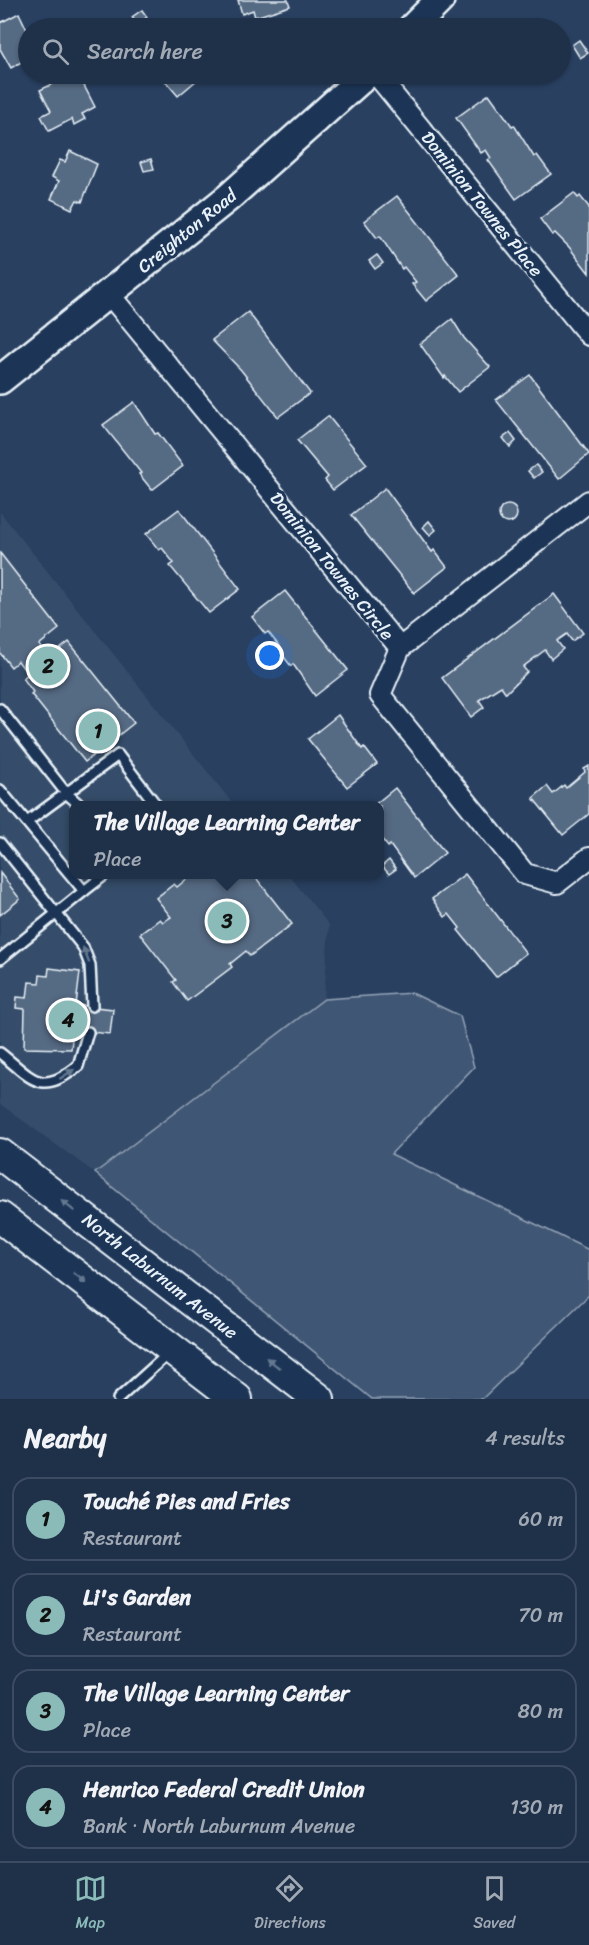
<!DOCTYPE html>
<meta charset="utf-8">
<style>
:root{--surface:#1f3049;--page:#273850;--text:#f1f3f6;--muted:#a1a9b4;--line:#3c4b61;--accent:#8bbbb9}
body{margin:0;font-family:Sriracha,sans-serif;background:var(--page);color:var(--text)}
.you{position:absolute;left:270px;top:656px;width:21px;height:21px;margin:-15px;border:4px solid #fff;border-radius:50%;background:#1a73e8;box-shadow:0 0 0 9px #1a73e833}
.badge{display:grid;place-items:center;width:39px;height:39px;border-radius:50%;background:var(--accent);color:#111;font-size:20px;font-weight:700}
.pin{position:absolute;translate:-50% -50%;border:3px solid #fff;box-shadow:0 2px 6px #0006}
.popup{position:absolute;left:69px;top:801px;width:315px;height:78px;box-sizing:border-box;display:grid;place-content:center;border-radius:12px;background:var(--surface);filter:drop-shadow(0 2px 4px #0005);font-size:20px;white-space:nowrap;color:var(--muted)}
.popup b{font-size:22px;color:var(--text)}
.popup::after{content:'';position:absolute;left:50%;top:100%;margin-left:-12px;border:12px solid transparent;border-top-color:var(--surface)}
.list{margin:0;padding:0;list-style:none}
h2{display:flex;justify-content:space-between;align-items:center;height:78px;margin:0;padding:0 24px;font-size:26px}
h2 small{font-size:20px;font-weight:400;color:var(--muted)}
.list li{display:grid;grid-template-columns:39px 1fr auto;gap:18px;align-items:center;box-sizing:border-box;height:84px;margin:0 12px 12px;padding:0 12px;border:2px solid var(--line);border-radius:18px}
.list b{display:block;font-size:22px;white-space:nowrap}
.list p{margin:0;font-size:20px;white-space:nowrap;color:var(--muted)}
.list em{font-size:20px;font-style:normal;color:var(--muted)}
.icon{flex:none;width:33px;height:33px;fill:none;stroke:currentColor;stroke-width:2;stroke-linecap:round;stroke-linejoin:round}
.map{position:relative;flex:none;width:589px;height:1399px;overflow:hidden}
.search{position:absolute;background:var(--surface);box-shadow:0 2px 4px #0004;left:18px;right:18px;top:18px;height:66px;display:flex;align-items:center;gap:15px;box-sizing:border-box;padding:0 21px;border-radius:33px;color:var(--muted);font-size:22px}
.sheet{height:462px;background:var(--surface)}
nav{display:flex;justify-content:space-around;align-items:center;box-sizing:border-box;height:84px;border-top:2px solid var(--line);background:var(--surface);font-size:16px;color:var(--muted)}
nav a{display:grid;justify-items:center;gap:3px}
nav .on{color:var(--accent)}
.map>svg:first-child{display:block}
.built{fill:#364d6b}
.green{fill:#415774;stroke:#94a4b6;stroke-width:1.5}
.building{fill:#556a83;stroke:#e8f1f8;stroke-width:1.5}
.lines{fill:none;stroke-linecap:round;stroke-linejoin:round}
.service-casing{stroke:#e8f1f8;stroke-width:14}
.minor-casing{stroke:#e8f1f8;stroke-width:24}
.secondary-casing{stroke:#e8f1f8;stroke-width:32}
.primary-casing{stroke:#e8f1f8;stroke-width:34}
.service{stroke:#1d3557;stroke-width:9}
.minor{stroke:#1d3557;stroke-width:20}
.secondary{stroke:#1d3557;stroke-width:27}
.primary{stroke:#1d3557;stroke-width:30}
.oneway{fill:#64778f}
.labels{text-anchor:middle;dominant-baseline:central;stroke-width:6;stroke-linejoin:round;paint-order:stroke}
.street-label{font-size:18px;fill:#e8f1f8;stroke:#1d3557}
</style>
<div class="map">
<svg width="589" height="1399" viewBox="0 0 589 1399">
<rect width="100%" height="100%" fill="#294061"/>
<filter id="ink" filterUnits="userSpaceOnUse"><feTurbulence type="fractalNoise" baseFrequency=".0167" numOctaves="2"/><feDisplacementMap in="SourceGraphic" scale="12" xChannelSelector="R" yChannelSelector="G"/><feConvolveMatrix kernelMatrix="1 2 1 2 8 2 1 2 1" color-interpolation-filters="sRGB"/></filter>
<g filter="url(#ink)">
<!-- built -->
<path class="built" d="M 0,512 L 234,805 L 74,806 L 74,874 L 289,875 L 329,925 L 324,999 L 95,1173 L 0,1104 Z"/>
<!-- green -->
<path class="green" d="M 412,993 L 460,1016 L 474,1067 L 391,1154 L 589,1250 L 589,1295 L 482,1399 L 372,1399 L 95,1173 L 324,999 Z"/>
<!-- building -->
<g class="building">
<path d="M 238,0 L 288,0 L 290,6 L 255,17 L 253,10 L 242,14 Z"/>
<path d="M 142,10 L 147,17 L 137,25 L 132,17 Z"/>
<path d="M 19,13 L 28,32 L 28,58 L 11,68 L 0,49 L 0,23 Z"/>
<path d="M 579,40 L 588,53 L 580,58 L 572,45 Z"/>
<path d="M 73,74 L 78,74 L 95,107 L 82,114 L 85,119 L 74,125 L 72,119 L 49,131 L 41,116 L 51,111 L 40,90 Z"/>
<path d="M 164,74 L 204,74 L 178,96 L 161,76 Z"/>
<path d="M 489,94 L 512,126 L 514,125 L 534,157 L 537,155 L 551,174 L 516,199 L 488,160 L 491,158 L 486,150 L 481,153 L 456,118 Z"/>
<path d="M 70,151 L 97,164 L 82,202 L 77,200 L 72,209 L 51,199 L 59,181 L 52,177 L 60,160 L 65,162 Z"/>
<path d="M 151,159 L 154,169 L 144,171 L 141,162 Z"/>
<path d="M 574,193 L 578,198 L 580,196 L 589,207 L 589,273 L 569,247 L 555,233 L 552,235 L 540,219 Z"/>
<path d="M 397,196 L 459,275 L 426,301 L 412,284 L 416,282 L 404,267 L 402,269 L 380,236 L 377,238 L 364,221 Z"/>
<path d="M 377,255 L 383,263 L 375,269 L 369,261 Z"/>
<path d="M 248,312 L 310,393 L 278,417 L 241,370 L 212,340 Z"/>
<path d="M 452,319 L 464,338 L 490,367 L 458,392 L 445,376 L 444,378 L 420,344 Z"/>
<path d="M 530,375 L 589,454 L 559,479 L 496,400 Z"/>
<path d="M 134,402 L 155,434 L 158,433 L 183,466 L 152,490 L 139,474 L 141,473 L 103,425 Z"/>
<path d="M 328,416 L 367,464 L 333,490 L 325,480 L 328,477 L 297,440 Z"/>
<path d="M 510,433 L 516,441 L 510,447 L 503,438 Z"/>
<path d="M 536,465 L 542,472 L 534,478 L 528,471 Z"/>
<path d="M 385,488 L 432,552 L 434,550 L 447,567 L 414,593 L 351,515 Z"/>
<circle cx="508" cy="514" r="9"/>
<path d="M 179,509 L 240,589 L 209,613 L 170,566 L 174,563 L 162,548 L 159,550 L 146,534 Z"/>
<path d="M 429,521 L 436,530 L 430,535 L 423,527 Z"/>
<path d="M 0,553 L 59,629 L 39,645 L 49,658 L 69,642 L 134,723 L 85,762 L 31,694 L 33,692 L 23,678 L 28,674 L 18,661 L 11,667 L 0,653 Z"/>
<path d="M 285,591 L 348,670 L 315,696 L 293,664 L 291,666 L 277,648 L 279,646 L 268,632 L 265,634 L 252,617 Z"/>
<path d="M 554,594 L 583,633 L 572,641 L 567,634 L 557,641 L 563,649 L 551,659 L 545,650 L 523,667 L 527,672 L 506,693 L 501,686 L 479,700 L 484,707 L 471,717 L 442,678 Z"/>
<path d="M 338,715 L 362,749 L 364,747 L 377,764 L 347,787 L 308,739 Z"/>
<path d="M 589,766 L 589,814 L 563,835 L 533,798 L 547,786 L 553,794 L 564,785 L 566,788 L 585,772 L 584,769 Z"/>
<path d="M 395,788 L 445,853 L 414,878 L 390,845 L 388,847 L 380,837 L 380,806 L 373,806 Z"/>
<path d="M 389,860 L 396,869 L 389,874 L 382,866 Z"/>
<path d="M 0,873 L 20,899 L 0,915 Z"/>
<path d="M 187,874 L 253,874 L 292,924 L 250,956 L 246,951 L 230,964 L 232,967 L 187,1001 L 173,982 L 176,980 L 140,934 L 160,919 L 163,922 L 171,917 L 156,898 L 174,884 L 177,887 L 189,877 Z"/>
<path d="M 465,874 L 526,953 L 496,977 L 458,930 L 460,928 L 449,914 L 445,917 L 432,899 Z"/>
<path d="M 49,968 L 80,972 L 76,1005 L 113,1009 L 110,1034 L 73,1030 L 71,1049 L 24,1048 L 25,1009 L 16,1008 L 17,997 L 27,998 L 29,982 L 39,983 L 40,975 L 48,976 Z"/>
</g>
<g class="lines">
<defs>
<g id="service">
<path d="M 0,709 L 66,793 L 81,806"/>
<path d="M 0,790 L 84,891 L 0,959"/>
<path d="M 27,822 L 118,755 L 157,806"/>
<path d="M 0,843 L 83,947 L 90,965 L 92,1006"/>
<path d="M 84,891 L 106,874"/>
<path d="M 0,1053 C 32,1078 40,1097 78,1066 L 88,1032"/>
<path d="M 118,1399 L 169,1353"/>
</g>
<g id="minor">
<path d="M 376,74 L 589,335"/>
<path d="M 109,294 L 400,648 L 380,695 L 525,874 L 557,883 L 589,858"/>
<path d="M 400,648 L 589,501"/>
</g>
<g id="secondary">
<path d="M 412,28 L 440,0"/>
<path d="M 0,380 L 229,197 L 367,74"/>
</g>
<g id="primary">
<path d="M 0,1154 L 319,1399"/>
<path d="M 0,1217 L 237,1399"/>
</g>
</defs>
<!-- service casing -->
<use href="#service" class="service-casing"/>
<!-- minor casing -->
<use href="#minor" class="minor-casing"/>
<!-- secondary casing -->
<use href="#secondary" class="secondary-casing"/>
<!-- primary casing -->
<use href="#primary" class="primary-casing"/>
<!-- service -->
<use href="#service" class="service"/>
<!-- minor -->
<use href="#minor" class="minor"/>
<!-- secondary -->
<use href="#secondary" class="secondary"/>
<!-- primary -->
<use href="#primary" class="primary"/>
</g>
<!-- one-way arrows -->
<defs><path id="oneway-solid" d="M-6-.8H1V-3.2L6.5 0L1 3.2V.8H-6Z" transform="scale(1.5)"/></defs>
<g class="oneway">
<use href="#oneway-solid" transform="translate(86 955) rotate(-111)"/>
<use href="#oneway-solid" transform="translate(67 1074) rotate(-33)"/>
<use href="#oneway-solid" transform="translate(68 1206) rotate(-142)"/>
<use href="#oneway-solid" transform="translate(80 1278) rotate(38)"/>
<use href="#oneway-solid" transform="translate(273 1363) rotate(-142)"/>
</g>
</g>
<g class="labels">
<!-- street labels -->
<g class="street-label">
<text transform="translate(482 204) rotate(51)">Dominion Townes Place</text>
<text transform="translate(187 231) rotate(-39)">Creighton Road</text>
<text transform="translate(332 566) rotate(51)">Dominion Townes Circle</text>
<text transform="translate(160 1276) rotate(38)">North Laburnum Avenue</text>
</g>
</g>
</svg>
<div class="you"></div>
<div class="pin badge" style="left:98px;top:731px">1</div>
<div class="pin badge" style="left:48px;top:666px">2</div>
<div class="pin badge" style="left:227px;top:921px">3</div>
<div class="popup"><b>The Village Learning Center</b>Place</div>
<div class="pin badge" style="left:68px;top:1020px">4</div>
<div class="search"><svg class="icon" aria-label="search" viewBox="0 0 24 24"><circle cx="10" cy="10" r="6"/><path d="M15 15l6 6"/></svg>Search here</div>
</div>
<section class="sheet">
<h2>Nearby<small>4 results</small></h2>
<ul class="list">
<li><span class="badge">1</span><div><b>Touché Pies and Fries</b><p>Restaurant</p></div><em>60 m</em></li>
<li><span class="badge">2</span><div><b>Li's Garden</b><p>Restaurant</p></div><em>70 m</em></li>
<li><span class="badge">3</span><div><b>The Village Learning Center</b><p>Place</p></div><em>80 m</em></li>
<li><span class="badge">4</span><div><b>Henrico Federal Credit Union</b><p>Bank · North Laburnum Avenue</p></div><em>130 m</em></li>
</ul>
</section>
<nav>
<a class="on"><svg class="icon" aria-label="map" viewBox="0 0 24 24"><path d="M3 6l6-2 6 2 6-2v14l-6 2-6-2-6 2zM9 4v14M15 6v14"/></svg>Map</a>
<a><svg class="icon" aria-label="directions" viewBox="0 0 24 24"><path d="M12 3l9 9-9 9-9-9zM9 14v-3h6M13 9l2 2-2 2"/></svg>Directions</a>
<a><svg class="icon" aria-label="saved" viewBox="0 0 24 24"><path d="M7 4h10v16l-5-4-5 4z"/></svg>Saved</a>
</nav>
